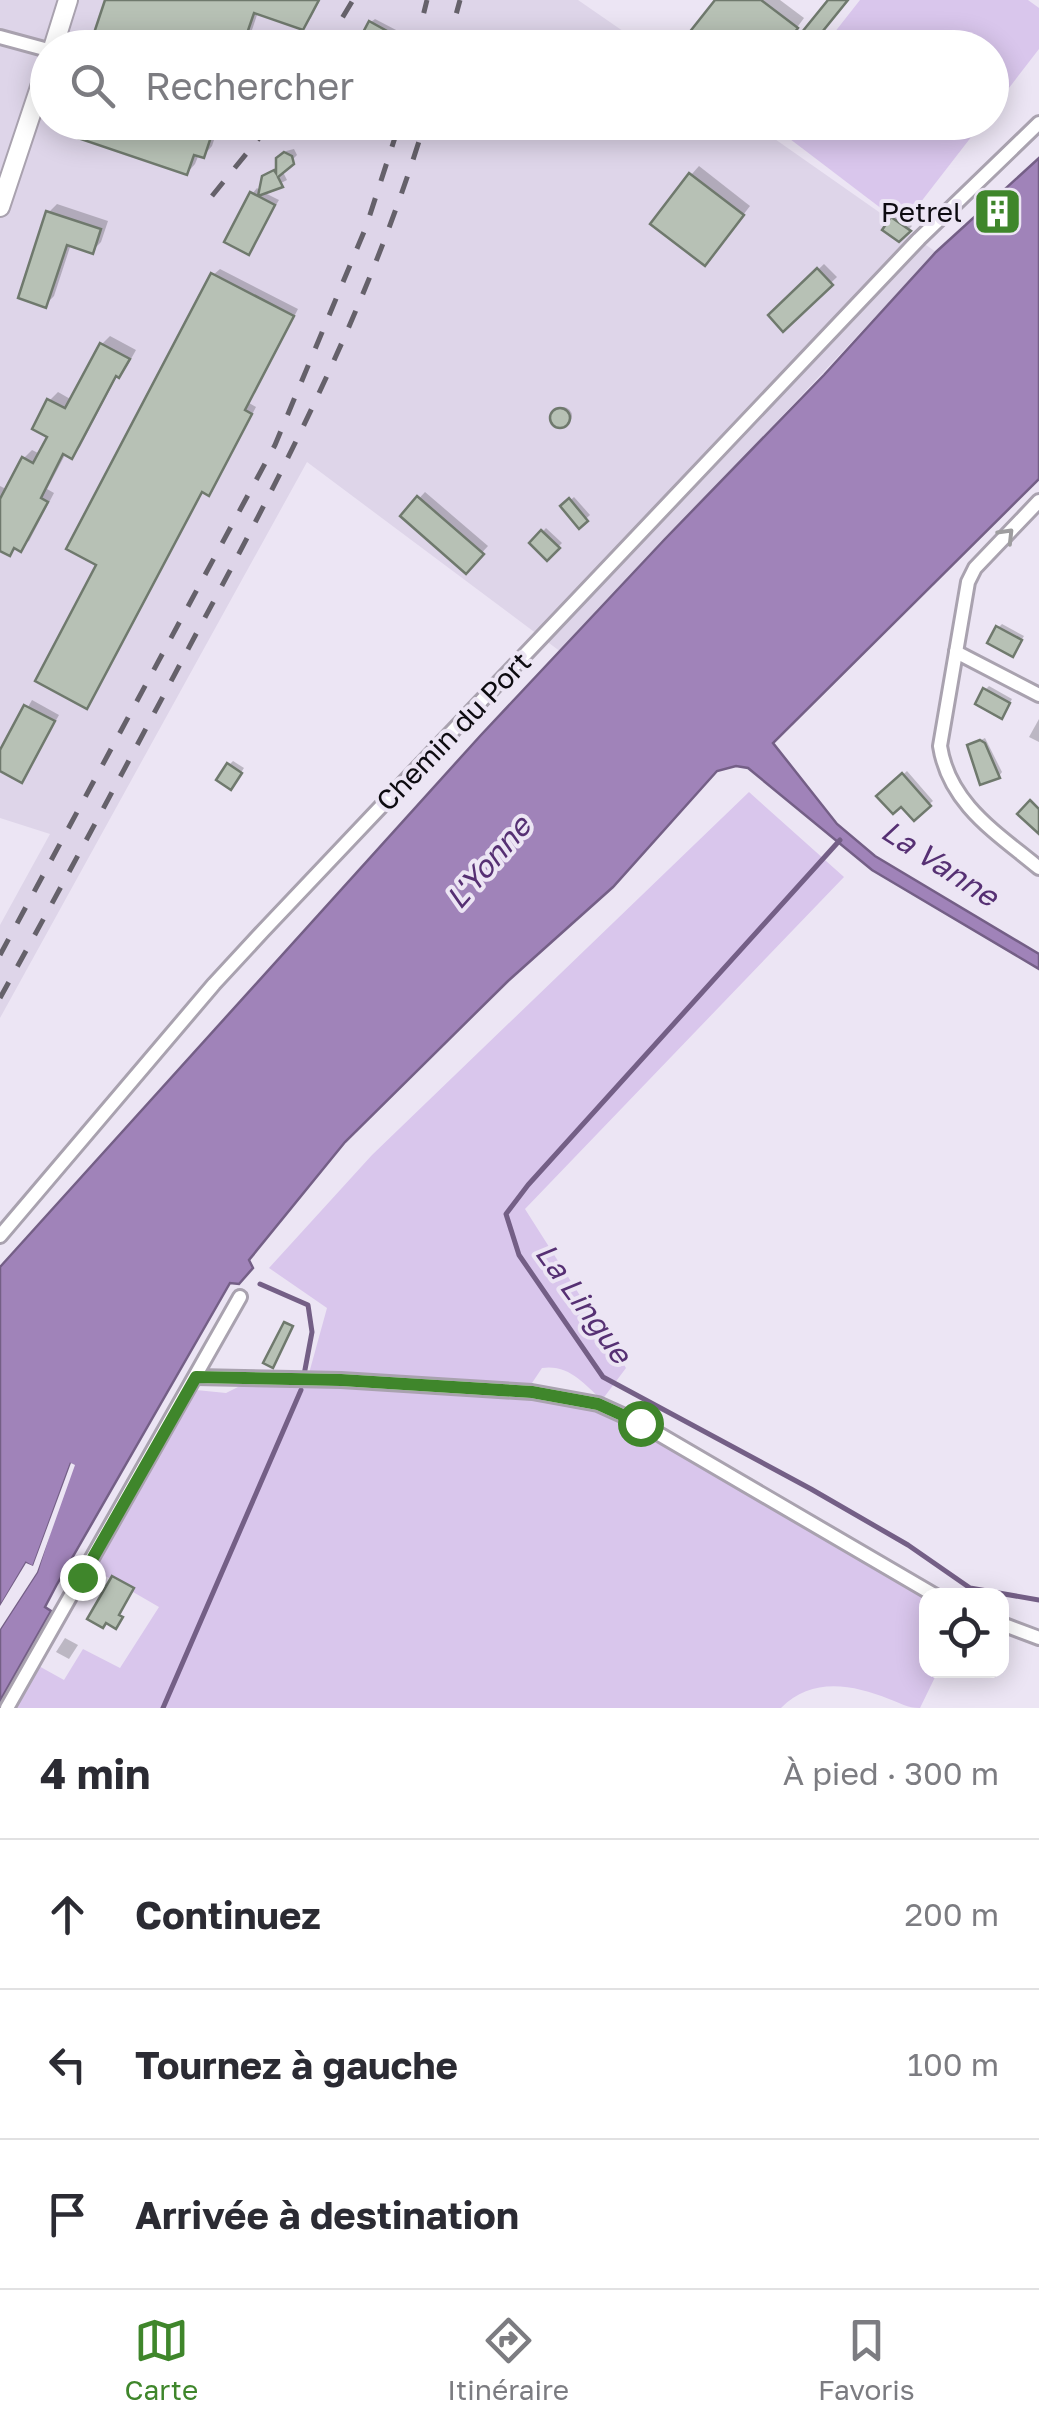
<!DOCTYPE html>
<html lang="fr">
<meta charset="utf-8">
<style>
:root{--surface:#fff;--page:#f2f2f3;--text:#2b2b33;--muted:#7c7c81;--line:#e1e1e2;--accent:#3f862b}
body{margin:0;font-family:"Golos Text",sans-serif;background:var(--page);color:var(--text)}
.controls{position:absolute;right:30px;bottom:30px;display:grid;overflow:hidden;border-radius:20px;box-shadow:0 5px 25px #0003}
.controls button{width:90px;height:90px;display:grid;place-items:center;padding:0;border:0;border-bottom:2px solid var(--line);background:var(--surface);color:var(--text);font:50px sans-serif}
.stop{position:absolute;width:30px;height:30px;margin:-22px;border:8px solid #3f862b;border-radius:50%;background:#fff}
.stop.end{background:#3f862b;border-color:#fff;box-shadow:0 2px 10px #0008}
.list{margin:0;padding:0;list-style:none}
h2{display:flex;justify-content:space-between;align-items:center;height:130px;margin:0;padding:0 40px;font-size:42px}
h2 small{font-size:32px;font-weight:400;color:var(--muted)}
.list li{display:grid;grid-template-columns:65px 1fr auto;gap:30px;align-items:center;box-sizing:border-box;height:150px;padding:0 40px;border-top:2px solid var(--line)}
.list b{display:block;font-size:38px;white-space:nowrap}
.list em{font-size:32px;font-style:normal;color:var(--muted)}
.icon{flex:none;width:55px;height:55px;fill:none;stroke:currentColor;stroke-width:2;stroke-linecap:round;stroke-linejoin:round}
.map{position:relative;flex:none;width:1039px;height:1708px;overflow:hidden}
.search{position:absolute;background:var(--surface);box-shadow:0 5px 25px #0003;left:30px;right:30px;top:30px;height:110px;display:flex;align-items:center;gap:25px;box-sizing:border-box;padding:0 35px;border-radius:55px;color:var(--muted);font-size:38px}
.sheet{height:580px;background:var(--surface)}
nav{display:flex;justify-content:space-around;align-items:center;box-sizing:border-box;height:140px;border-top:2px solid var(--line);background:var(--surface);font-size:28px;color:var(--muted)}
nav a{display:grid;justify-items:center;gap:5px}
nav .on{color:var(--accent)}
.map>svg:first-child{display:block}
.built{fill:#ded5e9}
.green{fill:#d9c6ec}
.water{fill:#a083b9;stroke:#745f86;stroke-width:2.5}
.pier{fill:#ece5f4}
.shadow{fill:#0003}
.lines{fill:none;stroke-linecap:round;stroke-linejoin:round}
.stream{stroke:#745f86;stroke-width:5}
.building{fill:#b7c1b5;stroke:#6f796d;stroke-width:2.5}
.street-casing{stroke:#a9a2af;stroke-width:18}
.secondary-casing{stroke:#a9a2af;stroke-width:22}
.street{stroke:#fff;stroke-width:12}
.secondary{stroke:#fff;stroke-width:18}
.rail{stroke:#65616a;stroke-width:5;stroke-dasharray:18 18;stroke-linecap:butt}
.oneway{stroke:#9e9d9f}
.route{stroke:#3f862b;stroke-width:12}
.labels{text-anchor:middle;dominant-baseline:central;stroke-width:8;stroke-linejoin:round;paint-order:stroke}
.poi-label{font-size:28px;fill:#0d0b10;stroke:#ece5f4;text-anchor:end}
.street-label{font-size:28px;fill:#0d0b10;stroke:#ece5f4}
.water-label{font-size:30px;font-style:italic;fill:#563073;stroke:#ece5f4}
</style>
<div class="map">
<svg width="1039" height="1708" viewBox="0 0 1039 1708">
<rect width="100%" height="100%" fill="#ece5f4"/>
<!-- built -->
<path class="built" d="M 0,0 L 578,0 L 646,47 L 48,48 L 48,122 L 752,123 L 936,252 L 561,652 L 307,462 L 0,1018 L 0,925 L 50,834 L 0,818 Z"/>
<!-- green -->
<g class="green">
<path d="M 860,0 L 1028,0 L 1039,8 L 1039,49 L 992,110 L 992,48 L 823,47 Z"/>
<path d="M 769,123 L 982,123 L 903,225 Z"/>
<path d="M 749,792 L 844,877 L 525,1209 L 626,1368 L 602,1400 C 584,1384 569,1364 542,1368 L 532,1383 L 521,1388 L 308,1377 L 327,1308 L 269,1268 L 372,1155 Z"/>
<path d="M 240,1386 L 343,1387 L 533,1397 L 599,1408 L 926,1599 L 926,1670 L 938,1671 L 920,1708 C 907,1708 900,1703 889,1699 C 852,1684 811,1677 781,1708 L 13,1708 L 37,1665 L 64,1680 L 83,1649 L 120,1668 L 159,1607 L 95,1570 L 196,1390 L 226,1393 Z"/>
</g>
<!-- water -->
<path class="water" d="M 1039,158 L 1039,479 L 773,743 L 837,824 L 875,856 L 1039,954 L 1039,969 L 872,870 L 748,768 L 736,766 L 717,771 L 613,887 L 508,981 L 345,1142 L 249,1260 L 253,1268 L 239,1284 L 230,1283 L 56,1586 L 45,1607 L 51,1611 L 0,1701 L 0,1629 L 37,1572 L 71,1463 L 33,1567 L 26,1563 L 0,1607 L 0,1267 L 481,735 L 665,539 L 824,375 L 936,252 Z"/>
<!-- pier -->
<path class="pier" d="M 71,1463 L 75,1465 L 37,1572 L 0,1629 L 0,1618 L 31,1572 L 27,1570 L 0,1612 L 0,1606 L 26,1563 L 33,1566 Z"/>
<!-- shadow -->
<g class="shadow">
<path d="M 107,0 L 320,0 L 311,18 L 302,27 L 258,12 L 246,48 L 91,48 Z"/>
<path d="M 718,0 L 780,0 L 804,18 L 782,48 L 674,48 L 680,42 L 683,44 Z"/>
<path d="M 375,19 L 398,31 L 389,48 L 371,22 Z"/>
<path d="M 66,122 L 220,122 L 212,146 L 204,155 L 199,154 L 195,164 L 187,173 Z"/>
<path d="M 294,149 L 297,155 L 282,170 L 287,180 L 263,192 L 279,200 L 248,252 L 252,194 L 257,188 L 261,191 L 264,177 L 279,167 L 281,157 L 286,151 Z"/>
<path d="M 699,166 L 750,206 L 713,254 L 691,175 Z"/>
<path d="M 57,204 L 108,221 L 101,242 L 92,251 L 71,244 L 54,296 L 45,305 L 48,213 Z"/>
<path d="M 897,215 L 912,226 L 899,239 L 885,229 Z"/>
<path d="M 824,264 L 837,277 L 783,328 L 771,315 Z"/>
<path d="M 220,269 L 298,309 L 249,403 L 256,407 L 214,487 L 208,493 L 203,490 L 86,705 L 99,564 L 213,275 Z"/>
<path d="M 110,336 L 136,350 L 127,366 L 118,374 L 80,447 L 71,456 L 66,453 L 47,489 L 54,493 L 29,541 L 10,553 L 0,548 L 0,486 L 8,490 L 24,458 L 32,450 L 40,454 L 50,436 L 49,401 L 58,392 L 72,400 L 102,344 Z"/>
<circle cx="563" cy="416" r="9"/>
<path d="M 425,492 L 488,546 L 466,570 L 403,516 Z"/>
<path d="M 574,497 L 590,515 L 579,525 L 563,507 Z"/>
<path d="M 546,528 L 562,543 L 547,558 L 533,543 Z"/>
<path d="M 1002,624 L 1024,636 L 1013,654 L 998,628 Z"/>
<path d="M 989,686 L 1012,699 L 1005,712 L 985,690 Z"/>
<path d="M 32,700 L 59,715 L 22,780 L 0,769 L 0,756 Z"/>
<path d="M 1039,719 L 1039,742 L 1029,737 Z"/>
<path d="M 985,738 L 1002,772 L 999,776 L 970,746 Z"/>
<path d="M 233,761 L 244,768 L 234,783 L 229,765 Z"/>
<path d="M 907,771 L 933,801 L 914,817 L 901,803 L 880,796 Z"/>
<path d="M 65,1638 L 78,1645 L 69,1659 L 56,1652 Z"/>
</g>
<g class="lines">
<!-- stream -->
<g class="stream">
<path d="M 840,840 L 528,1185 L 506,1214 L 519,1255 L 603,1377 L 811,1489 L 908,1545 L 970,1588 L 1039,1600"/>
<path d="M 260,1284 L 308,1305 L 312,1332 L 304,1375"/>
<path d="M 163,1708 L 301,1390"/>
</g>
</g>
<!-- building -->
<g class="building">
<path d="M 105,0 L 319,0 L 303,30 L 254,13 L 242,48 L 89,48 Z"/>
<path d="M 715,0 L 761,0 L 798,28 L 783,48 L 677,48 Z"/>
<path d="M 828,0 L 848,0 L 814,42 L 802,32 Z"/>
<path d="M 369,21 L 396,36 L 389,48 L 370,48 L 358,42 Z"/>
<path d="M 63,122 L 216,122 L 204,158 L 194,155 L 187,175 L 60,132 Z"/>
<path d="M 284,152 L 292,156 L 294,164 L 278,177 L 283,187 L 258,196 L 275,205 L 249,255 L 224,242 L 250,192 L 258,196 L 262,176 L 274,170 L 276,173 L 276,158 Z"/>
<path d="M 689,173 L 744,215 L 705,266 L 650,224 Z"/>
<path d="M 46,211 L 101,229 L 93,254 L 67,245 L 46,308 L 18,298 Z"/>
<path d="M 891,217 L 911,231 L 899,242 L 882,230 Z"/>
<path d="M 817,268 L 833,285 L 783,332 L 768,315 Z"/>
<path d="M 211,273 L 294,316 L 245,410 L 252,414 L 209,496 L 202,492 L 87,709 L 35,681 L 96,565 L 66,549 Z"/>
<path d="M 100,343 L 130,359 L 119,378 L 116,376 L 72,459 L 63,454 L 41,498 L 48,502 L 21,552 L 14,548 L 10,556 L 0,551 L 0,499 L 22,457 L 33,463 L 47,437 L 32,429 L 47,399 L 65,408 Z"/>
<circle cx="560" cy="418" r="10"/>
<path d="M 417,496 L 484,554 L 466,574 L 400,516 Z"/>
<path d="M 569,498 L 588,521 L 579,529 L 560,506 Z"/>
<path d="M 541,530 L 560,548 L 547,561 L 529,543 Z"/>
<path d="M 996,626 L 1022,640 L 1013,657 L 987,643 Z"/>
<path d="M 983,688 L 1010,703 L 1002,719 L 975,704 Z"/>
<path d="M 24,705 L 55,721 L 22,783 L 0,771 L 0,750 Z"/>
<path d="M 980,740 L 985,743 L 1000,778 L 980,785 L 967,745 Z"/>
<path d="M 227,763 L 242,773 L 231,790 L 216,780 Z"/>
<path d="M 902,773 L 931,806 L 914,821 L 901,807 L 893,814 L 876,796 Z"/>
<path d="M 1030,800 L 1039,809 L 1039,834 L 1017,814 Z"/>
<path d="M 284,1322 L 293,1326 L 273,1368 L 263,1363 Z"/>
<path d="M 112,1576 L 134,1588 L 119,1615 L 123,1617 L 116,1629 L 106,1623 L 103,1628 L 87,1619 Z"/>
</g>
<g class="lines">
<defs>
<g id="street">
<path d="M 0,37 L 48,50"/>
<path d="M 1039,501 L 975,568 L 968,582 L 940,746 C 949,804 997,833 1039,868"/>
<path d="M 956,652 L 1039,695"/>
<path d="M 0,1236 L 214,984 L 263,931 L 919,239 L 1039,123"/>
<path d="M 196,1377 L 341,1380 L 532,1392 L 598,1404 L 640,1423 L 936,1596"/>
<path d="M 1002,1624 L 1039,1638"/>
<path d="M 7,1708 L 240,1297"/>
</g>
<g id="secondary">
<path d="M 53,48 L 68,0"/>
<path d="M 0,207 L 48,63"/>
</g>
</defs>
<!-- street casing -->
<use href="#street" class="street-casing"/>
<!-- secondary casing -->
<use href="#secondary" class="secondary-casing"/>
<!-- street -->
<use href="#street" class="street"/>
<!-- secondary -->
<use href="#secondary" class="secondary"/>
<!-- rail -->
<g class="rail">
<path d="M 324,48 L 353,0"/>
<path d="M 415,48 L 427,0"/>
<path d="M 447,48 L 460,0"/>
<path d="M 212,196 L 272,122"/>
<path d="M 0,955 L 275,445 L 366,227 L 400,122"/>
<path d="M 0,998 C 66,879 131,757 195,636 C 284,471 370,303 425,122"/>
</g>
</g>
<!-- one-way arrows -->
<defs><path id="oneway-chevron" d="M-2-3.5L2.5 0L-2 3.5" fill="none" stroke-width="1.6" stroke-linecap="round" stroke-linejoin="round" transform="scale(2.5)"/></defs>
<use class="oneway" href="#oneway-chevron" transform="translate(1007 535) rotate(-46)"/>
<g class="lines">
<!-- route -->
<path class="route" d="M 82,1577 L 196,1377 L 341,1380 L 532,1392 L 598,1404 L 640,1423"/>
</g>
<!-- icons -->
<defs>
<symbol id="building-square" viewBox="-11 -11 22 22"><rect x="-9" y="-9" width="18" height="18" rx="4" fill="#3f862b" stroke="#ece5f4"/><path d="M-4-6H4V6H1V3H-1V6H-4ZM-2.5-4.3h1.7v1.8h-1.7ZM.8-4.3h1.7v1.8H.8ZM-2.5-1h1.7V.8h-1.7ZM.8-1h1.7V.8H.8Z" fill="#fff"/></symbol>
</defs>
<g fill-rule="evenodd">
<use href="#building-square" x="970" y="184" width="55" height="55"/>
</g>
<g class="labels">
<!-- poi labels -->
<g class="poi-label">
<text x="962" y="211">Petrel</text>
</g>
<!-- street labels -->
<g class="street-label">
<text transform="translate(453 731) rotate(-46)">Chemin du Port</text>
</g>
<!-- water labels -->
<g class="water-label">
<text transform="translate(488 862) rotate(-49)">L'Yonne</text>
<text transform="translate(940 863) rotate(33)">La Vanne</text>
<text transform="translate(584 1303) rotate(54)">La Lingue</text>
</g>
</g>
</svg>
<div class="controls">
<button><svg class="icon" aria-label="locate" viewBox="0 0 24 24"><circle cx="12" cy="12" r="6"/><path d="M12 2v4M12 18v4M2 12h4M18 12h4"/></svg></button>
</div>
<div class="stop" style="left:640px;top:1423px"></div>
<div class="stop end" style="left:82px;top:1577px"></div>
<div class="search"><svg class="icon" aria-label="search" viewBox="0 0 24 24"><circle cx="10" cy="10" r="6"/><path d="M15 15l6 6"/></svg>Rechercher</div>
</div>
<section class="sheet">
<h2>4 min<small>À pied · 300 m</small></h2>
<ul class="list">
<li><svg class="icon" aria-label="ahead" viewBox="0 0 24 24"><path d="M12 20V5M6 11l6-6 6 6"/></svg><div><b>Continuez</b></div><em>200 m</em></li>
<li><svg class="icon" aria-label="left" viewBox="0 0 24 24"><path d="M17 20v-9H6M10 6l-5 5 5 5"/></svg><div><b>Tournez à gauche</b></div><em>100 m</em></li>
<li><svg class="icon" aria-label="arrive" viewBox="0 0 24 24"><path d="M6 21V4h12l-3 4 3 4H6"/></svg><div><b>Arrivée à destination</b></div></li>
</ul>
</section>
<nav>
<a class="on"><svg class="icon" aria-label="map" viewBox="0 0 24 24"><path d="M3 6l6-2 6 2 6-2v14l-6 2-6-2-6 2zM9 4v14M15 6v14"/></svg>Carte</a>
<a><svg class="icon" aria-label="directions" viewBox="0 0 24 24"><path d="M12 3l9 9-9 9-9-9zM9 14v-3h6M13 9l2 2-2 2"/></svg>Itinéraire</a>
<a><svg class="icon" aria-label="saved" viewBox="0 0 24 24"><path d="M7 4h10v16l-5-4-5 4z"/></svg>Favoris</a>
</nav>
